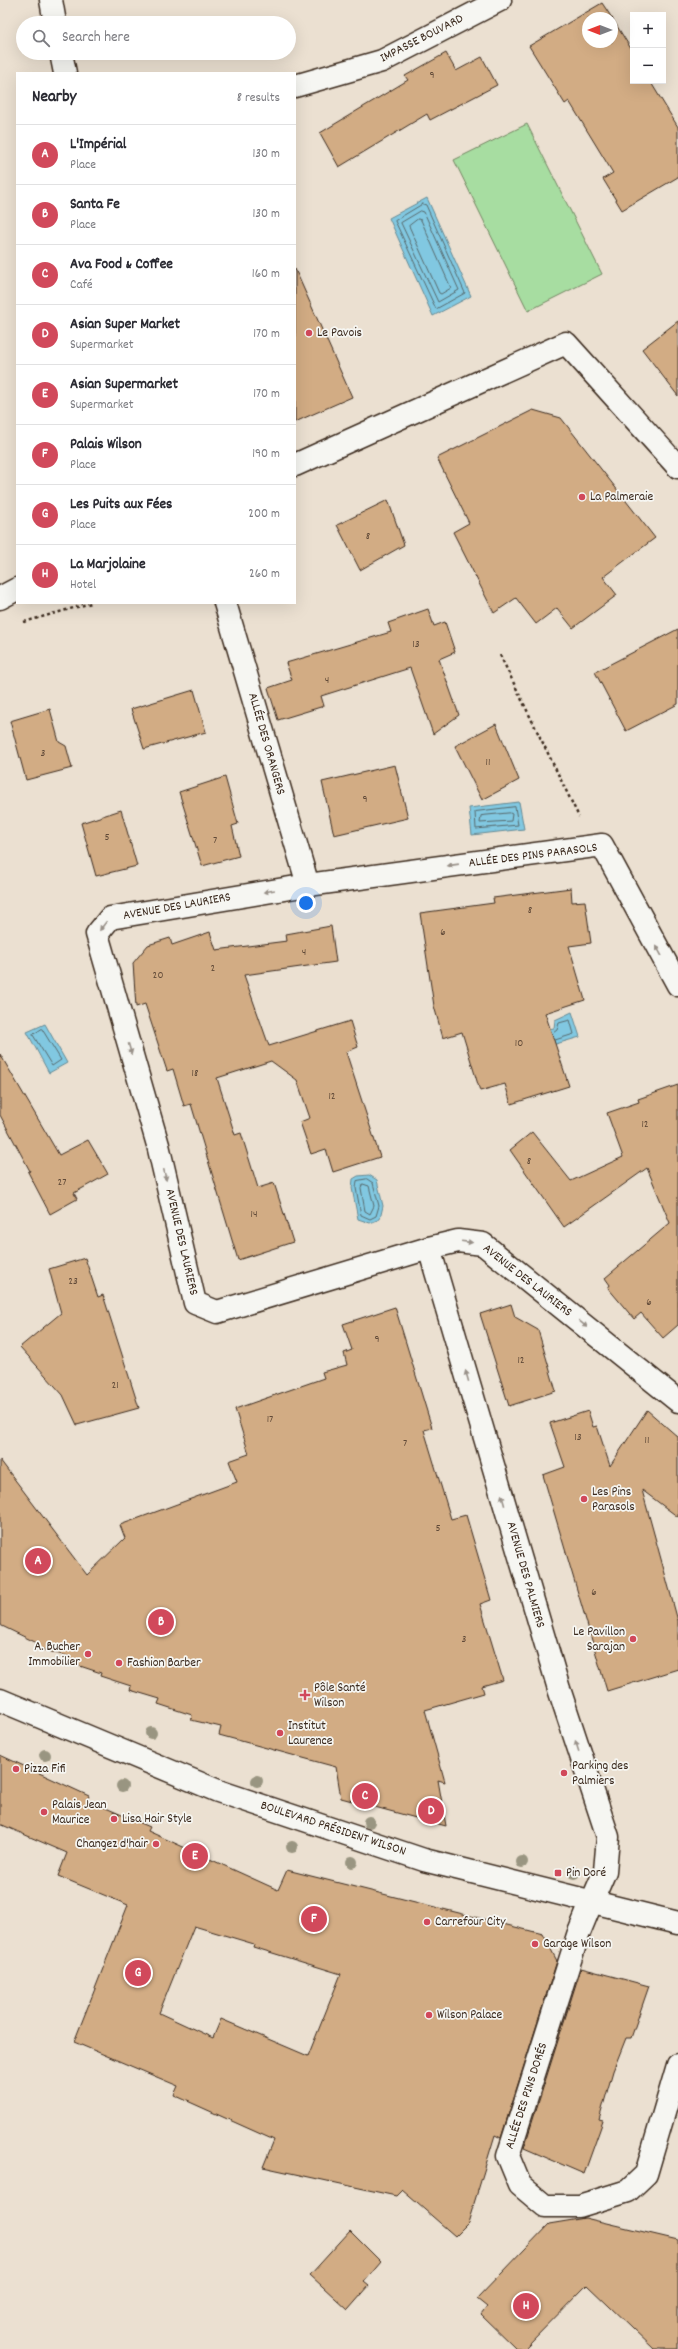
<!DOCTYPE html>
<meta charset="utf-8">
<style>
:root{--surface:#fff;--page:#f2f2f3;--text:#2b2b33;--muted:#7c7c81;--line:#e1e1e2;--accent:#d1495b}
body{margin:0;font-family:Dekko,sans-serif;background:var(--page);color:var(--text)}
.controls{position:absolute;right:12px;top:12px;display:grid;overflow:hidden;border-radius:0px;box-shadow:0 4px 16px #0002}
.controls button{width:36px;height:36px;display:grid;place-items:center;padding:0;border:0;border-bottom:1px solid var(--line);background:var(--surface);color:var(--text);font:20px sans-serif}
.compass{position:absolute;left:582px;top:12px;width:36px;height:36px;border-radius:50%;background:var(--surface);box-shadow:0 4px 16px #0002;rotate:270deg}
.you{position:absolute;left:306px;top:903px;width:14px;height:14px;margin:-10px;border:3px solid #fff;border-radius:50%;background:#1a73e8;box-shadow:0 0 0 6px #1a73e833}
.badge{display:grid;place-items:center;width:26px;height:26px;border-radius:50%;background:var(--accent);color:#fff;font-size:13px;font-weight:700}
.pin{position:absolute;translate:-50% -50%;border:2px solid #fff;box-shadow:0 1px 4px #0006}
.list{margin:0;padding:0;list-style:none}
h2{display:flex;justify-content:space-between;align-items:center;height:52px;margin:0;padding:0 16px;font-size:17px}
h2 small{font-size:13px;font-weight:400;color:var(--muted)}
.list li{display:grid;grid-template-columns:26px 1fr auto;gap:12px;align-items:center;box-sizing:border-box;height:60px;padding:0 16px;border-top:1px solid var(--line)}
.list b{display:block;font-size:15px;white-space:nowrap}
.list p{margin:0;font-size:13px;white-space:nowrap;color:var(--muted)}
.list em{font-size:13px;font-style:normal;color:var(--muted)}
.icon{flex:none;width:22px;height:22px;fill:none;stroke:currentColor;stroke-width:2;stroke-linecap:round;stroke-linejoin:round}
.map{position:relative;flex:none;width:678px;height:2349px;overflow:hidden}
.search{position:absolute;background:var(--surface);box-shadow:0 4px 16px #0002;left:16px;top:16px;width:280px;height:44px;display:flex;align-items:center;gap:10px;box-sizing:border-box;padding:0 14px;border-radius:22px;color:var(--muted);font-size:15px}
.panel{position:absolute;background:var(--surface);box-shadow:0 4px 16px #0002;left:16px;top:72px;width:280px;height:532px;border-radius:0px}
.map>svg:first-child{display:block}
.green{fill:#a7dda1;stroke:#718460}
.water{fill:#81c8e1;stroke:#658993}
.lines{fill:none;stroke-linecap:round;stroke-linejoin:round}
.shore{stroke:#57696c;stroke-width:1}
.building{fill:#d2ac84;stroke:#3b2a1e;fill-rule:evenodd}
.service-casing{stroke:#3b2a1e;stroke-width:25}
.minor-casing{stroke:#3b2a1e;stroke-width:25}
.secondary-casing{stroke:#3b2a1e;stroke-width:25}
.path{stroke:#3b2a1e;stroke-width:2.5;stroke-dasharray:3 3;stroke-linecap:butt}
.service{stroke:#f6f6f2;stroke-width:22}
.minor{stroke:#f6f6f2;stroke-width:22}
.secondary{stroke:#f6f6f2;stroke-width:22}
.tree{fill:#999581}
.oneway{fill:#989088}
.poi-dot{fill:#d1495b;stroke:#f6f6f2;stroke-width:1.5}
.labels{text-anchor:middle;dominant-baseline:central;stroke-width:3.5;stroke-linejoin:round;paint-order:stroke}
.number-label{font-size:11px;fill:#614a38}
.street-label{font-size:13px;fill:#3b2a1e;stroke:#f6f6f2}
.poi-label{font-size:13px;fill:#3b2a1e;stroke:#f6f6f2;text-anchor:start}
</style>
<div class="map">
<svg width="678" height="2349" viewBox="0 0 678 2349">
<rect width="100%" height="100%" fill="#ebe0d1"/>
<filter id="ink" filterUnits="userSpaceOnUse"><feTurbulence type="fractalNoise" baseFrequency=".025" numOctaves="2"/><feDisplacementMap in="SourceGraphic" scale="8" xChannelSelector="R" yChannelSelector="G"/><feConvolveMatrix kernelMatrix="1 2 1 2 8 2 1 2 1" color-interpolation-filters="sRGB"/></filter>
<g filter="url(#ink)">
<!-- green -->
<path class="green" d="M 527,124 L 602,274 L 528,311 L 454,160 Z"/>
<!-- water -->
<g class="water">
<path d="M 427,198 L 471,296 L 433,316 L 389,218 Z"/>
<path d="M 519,802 L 524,829 L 472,835 L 469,808 Z"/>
<path d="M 572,1012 L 580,1037 L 542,1048 L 536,1031 L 554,1028 L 555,1020 Z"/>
<path d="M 45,1024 L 67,1063 L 49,1073 L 27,1032 Z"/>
<path d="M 369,1175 L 377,1180 L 383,1206 L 380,1219 L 370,1223 L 358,1219 L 352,1188 L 353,1179 L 358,1176 Z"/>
</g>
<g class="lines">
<!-- shore -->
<g class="shore">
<path d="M 423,204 L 426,205 L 465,293 L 436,309 L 395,221 Z"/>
<path d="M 421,211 L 424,212 L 459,290 L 438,302 L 401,223 Z"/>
<path d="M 418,219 L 421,220 L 451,288 L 441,294 L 439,293 L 409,226 Z"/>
<path d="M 515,807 L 518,825 L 476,829 L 475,812 Z"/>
<path d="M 510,813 L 512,814 L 511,821 L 480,823 L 481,816 Z"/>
<path d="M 42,1029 L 61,1060 L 52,1066 L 33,1035 Z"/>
<path d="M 553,1033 L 557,1030 L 559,1023 L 570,1020 L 574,1034 L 555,1040"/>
<path d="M 367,1179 L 373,1183 L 379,1206 L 376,1216 L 370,1219 L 361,1215 L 356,1188 L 357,1181 Z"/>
<path d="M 363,1184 L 369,1186 L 374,1206 L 370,1214 L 365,1211 L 361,1188 Z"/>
</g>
</g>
<!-- building -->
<g class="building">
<path d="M 602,3 L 612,18 L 588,18 L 588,42 L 612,42 L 612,18 L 633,52 L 633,81 L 650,81 L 678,127 L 678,177 L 622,210 L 603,179 L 613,173 L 569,101 L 565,104 L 529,46 Z"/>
<path d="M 446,53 L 456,71 L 482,57 L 497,85 L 430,120 L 427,114 L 339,167 L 320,133 L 408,80 L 405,76 Z"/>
<path d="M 295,269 L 352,397 L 295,422 Z"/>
<path d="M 678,321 L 678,396 L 642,349 Z"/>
<path d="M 533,410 L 561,418 L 655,538 L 603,577 L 617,595 L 573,628 L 557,608 L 536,624 L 516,598 L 494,613 L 453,532 L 469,523 L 437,458 Z"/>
<path d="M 388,500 L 404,545 L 360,570 L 337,525 Z"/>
<path d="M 428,609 L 434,626 L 445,622 L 455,652 L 439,659 L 459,715 L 433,734 L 410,668 L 321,696 L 324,706 L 278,720 L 268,688 L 292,680 L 286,663 L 391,632 L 388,623 Z"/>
<path d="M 678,629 L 678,704 L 626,731 L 595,672 Z"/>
<path d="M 194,690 L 206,732 L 144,749 L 131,709 Z"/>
<path d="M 50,709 L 59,742 L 66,746 L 72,768 L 26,780 L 10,721 Z"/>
<path d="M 496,724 L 519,780 L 482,800 L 455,746 Z"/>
<path d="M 395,765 L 408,818 L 334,835 L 322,782 Z"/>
<path d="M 225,777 L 238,824 L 232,826 L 239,856 L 202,866 L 179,792 Z"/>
<path d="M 121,810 L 137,866 L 96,876 L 81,823 Z"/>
<path d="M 571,888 L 572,902 L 585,901 L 591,943 L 569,946 L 585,1000 L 545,1013 L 569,1086 L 511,1104 L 505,1084 L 480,1091 L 462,1032 L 443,1038 L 434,1006 L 420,913 L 494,903 L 493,898 Z"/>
<path d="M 331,926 L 336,962 L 244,975 L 269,1046 L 350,1021 L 358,1047 L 346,1052 L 380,1157 L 333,1172 L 326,1149 L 311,1154 L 300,1122 L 310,1118 L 297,1080 L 271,1061 L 217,1078 L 235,1135 L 241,1133 L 258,1188 L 274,1183 L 293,1242 L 238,1260 L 191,1104 L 184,1106 L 173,1069 L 167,1071 L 145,1004 L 136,1007 L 133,963 L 148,945 L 170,938 L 172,945 L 210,932 L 216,950 L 287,941 L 286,934 Z"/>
<path d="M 0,1054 L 59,1155 L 88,1140 L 108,1174 L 74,1193 L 77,1199 L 50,1214 L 28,1172 L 30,1171 L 0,1115 Z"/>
<path d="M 678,1085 L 678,1325 L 663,1338 L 641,1313 L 634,1319 L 608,1288 L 610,1285 L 605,1278 L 670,1223 L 647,1168 L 564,1227 L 510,1150 L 532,1132 L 571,1181 L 623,1157 L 607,1113 L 639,1102 L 638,1099 Z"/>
<path d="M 85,1258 L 98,1297 L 103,1295 L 139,1408 L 77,1425 L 63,1395 L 20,1347 L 61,1313 L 49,1269 Z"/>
<path d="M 511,1304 L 515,1317 L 538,1330 L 556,1391 L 509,1406 L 480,1314 Z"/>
<path d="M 395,1307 L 432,1428 L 424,1430 L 451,1519 L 466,1515 L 491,1600 L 480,1604 L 503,1680 L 482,1686 L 484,1693 L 425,1710 L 445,1782 L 438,1780 L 446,1826 L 341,1798 L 336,1767 L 219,1735 L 221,1727 L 191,1720 L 192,1715 L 158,1704 L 160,1699 L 130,1690 L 131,1686 L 100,1676 L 101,1673 L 68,1662 L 70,1657 L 37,1648 L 39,1644 L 0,1625 L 0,1460 L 87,1575 L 125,1538 L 120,1525 L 237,1482 L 229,1461 L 249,1454 L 235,1409 L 324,1378 L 322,1372 L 347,1365 L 344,1353 L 352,1350 L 343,1324 Z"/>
<path d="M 647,1410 L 678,1437 L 678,1517 L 642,1490 L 678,1621 L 678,1669 L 607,1691 L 543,1475 L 565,1467 L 550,1423 L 588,1411 L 593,1427 L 597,1426 L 610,1466 Z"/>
<path d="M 0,1755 L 89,1796 L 87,1800 L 150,1827 L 148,1831 L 278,1890 L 287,1870 L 543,1934 L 557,1961 L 501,2138 L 495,2135 L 468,2223 L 455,2236 L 402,2190 L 396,2196 L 263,2167 L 274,2140 L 174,2095 L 178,2086 L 74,2042 L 128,1905 L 58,1876 L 67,1853 L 0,1824 ZM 194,1926 L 254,1944 L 253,1947 L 341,1974 L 308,2056 L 221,2019 L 213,2038 L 159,2013 Z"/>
<path d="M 581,1968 L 649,1986 L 631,2038 L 626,2038 L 613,2071 L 599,2120 L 603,2121 L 584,2174 L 524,2148 Z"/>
<path d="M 585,2218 L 678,2240 L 678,2349 L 654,2349 L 587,2285 L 524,2349 L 516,2349 L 481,2315 L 487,2307 L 477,2299 L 549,2224 Z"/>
<path d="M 350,2231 L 381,2262 L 364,2282 L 369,2286 L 348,2310 L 310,2275 Z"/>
</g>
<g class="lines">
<defs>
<g id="service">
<path d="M 0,598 L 17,589"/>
<path d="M 592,1901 L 578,1935 L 508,2156 L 520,2185 L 545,2206 L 579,2206 L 628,2191 L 646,2174 L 678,2065"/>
</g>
<g id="minor">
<path d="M 51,0 L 55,23"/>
<path d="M 61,53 L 65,73"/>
<path d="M 295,86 L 382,61 L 500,0"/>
<path d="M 295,465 L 566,343 L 678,467"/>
<path d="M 225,603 L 308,885"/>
<path d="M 678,985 L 602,845 L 308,885 L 110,918 L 97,934 L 158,1145 L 195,1303 L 217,1312 L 429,1248 L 458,1241 L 483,1244 L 678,1401"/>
<path d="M 429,1248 L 559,1689 L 608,1837 L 605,1871 L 592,1901"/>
</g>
<path id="secondary" d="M 0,1700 L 218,1791 L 424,1860 L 678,1923"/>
</defs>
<!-- service casing -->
<use href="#service" class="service-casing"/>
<!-- minor casing -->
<use href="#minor" class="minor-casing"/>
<!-- secondary casing -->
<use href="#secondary" class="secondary-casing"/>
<!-- path -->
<g class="path">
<path d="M 24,622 L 91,603"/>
<path d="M 500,655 L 579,817"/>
</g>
<!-- service -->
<use href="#service" class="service"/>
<!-- minor -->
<use href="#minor" class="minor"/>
<!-- secondary -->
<use href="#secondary" class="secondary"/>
</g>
<!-- trees -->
<g class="tree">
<circle cx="151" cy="1733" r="6"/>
<circle cx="45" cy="1755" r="6"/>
<circle cx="257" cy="1781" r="6"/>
<circle cx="122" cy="1786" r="6"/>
<circle cx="369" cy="1822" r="6"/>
<circle cx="292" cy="1847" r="6"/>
<circle cx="352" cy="1862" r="6"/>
<circle cx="522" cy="1862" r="6"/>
<circle cx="574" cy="1873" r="6"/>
</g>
<!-- one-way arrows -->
<defs><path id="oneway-solid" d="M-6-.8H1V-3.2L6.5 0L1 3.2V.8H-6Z"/></defs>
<g class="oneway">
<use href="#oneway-solid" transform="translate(453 865) rotate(172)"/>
<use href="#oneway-solid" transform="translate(269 891) rotate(170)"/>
<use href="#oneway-solid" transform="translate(103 926) rotate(127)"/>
<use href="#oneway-solid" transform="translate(659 951) rotate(-119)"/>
<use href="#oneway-solid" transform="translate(130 1049) rotate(74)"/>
<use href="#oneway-solid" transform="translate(165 1175) rotate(77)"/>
<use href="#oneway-solid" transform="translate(467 1242) rotate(7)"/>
<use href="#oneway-solid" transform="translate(583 1324) rotate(39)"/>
<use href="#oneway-solid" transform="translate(467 1376) rotate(-106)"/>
<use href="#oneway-solid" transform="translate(503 1500) rotate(-106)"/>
<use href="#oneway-solid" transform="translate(577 1746) rotate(-108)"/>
</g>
</g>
<!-- markers -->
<g class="poi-dot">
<circle cx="309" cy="333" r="4"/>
<circle cx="582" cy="497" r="4"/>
<circle cx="584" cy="1499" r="4"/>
<circle cx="633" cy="1639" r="4"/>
<circle cx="88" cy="1654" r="4"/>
<circle cx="119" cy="1663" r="4"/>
<path d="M303 1689h4v4h4v4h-4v4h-4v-4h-4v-4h4z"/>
<circle cx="280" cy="1733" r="4"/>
<circle cx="16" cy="1769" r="4"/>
<circle cx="564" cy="1773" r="4"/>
<circle cx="44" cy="1812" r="4"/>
<circle cx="114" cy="1819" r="4"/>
<circle cx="156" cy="1844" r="4"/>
<rect x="554" y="1869" width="8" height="8" rx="2"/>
<circle cx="427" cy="1922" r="4"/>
<circle cx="535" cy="1944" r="4"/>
<circle cx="429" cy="2015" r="4"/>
</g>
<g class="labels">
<!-- number labels -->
<g class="number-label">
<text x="432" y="76">9</text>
<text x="368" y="537">8</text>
<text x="416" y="645">13</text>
<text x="327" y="681">4</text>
<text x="43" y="754">3</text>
<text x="488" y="763">11</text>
<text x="365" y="800">9</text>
<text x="107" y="838">5</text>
<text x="215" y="841">7</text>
<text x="530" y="911">8</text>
<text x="443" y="933">6</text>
<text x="304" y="953">4</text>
<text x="213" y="969">2</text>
<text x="158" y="976">20</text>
<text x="519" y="1044">10</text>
<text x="195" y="1074">18</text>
<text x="332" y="1097">12</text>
<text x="645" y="1125">12</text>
<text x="529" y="1162">8</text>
<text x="62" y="1183">27</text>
<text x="254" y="1215">14</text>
<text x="73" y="1282">23</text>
<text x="649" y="1303">6</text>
<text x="377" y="1340">9</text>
<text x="521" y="1361">12</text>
<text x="115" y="1386">21</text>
<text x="270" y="1420">17</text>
<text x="578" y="1438">13</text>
<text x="647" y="1441">11</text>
<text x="405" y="1444">7</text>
<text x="438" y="1529">5</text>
<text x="594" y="1593">6</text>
<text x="464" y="1640">3</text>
</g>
<!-- street labels -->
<g class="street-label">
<text transform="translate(422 39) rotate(-27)">IMPASSE BOUVARD</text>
<text transform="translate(266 744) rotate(74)">ALLÉE DES ORANGERS</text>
<text transform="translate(533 856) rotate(-7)">ALLÉE DES PINS PARASOLS</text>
<text transform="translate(177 907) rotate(-10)">AVENUE DES LAURIERS</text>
<text transform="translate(181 1242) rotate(77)">AVENUE DES LAURIERS</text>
<text transform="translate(527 1281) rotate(38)">AVENUE DES LAURIERS</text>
<text transform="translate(525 1575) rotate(74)">AVENUE DES PALMIERS</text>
<text transform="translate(333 1829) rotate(18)">BOULEVARD PRÉSIDENT WILSON</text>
<text transform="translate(527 2096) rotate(-72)">ALLÉE DES PINS DORÉS</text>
</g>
<!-- poi labels -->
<g class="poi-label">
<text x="317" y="333">Le Pavois</text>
<text x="590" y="497">La Palmeraie</text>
<text x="592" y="1492">Les Pins<tspan x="592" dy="15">Parasols</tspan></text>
<text x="625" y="1632" text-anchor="end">Le Pavillon<tspan x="625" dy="15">Sarajan</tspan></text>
<text x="80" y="1647" text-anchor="end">A. Bucher<tspan x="80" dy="15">Immobilier</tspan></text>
<text x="127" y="1663">Fashion Barber</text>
<text x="314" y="1688">Pôle Santé<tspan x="314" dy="15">Wilson</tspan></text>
<text x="288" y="1726">Institut<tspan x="288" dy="15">Laurence</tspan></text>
<text x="572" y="1766">Parking des<tspan x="572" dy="15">Palmiers</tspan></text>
<text x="24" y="1769">Pizza Fifi</text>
<text x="52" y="1805">Palais Jean<tspan x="52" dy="15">Maurice</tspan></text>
<text x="122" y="1819">Lisa Hair Style</text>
<text x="148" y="1844" text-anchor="end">Changez d'hair</text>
<text x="566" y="1873">Pin Doré</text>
<text x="435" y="1922">Carrefour City</text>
<text x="543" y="1944">Garage Wilson</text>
<text x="437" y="2015">Wilson Palace</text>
</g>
</g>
</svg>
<div class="controls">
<button>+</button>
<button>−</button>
</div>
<svg class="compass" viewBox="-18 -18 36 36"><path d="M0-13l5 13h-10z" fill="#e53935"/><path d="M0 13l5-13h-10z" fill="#7c7c81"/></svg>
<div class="you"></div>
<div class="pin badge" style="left:38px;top:1561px">A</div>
<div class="pin badge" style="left:161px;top:1622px">B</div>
<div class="pin badge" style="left:365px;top:1796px">C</div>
<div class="pin badge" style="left:431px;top:1811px">D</div>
<div class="pin badge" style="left:195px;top:1856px">E</div>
<div class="pin badge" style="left:314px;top:1919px">F</div>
<div class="pin badge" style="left:138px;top:1973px">G</div>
<div class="pin badge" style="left:526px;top:2306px">H</div>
<div class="search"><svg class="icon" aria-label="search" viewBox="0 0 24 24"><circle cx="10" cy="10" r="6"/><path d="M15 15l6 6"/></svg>Search here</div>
<section class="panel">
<h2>Nearby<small>8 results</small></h2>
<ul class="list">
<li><span class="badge">A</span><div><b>L'Impérial</b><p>Place</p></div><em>130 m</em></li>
<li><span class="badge">B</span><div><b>Santa Fe</b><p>Place</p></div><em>130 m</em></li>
<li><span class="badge">C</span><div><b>Ava Food &amp; Coffee</b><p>Café</p></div><em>160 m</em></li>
<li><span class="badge">D</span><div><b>Asian Super Market</b><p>Supermarket</p></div><em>170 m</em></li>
<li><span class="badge">E</span><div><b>Asian Supermarket</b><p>Supermarket</p></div><em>170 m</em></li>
<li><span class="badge">F</span><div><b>Palais Wilson</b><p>Place</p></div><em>190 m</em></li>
<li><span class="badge">G</span><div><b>Les Puits aux Fées</b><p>Place</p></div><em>200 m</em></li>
<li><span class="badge">H</span><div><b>La Marjolaine</b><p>Hotel</p></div><em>260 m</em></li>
</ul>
</section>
</div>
